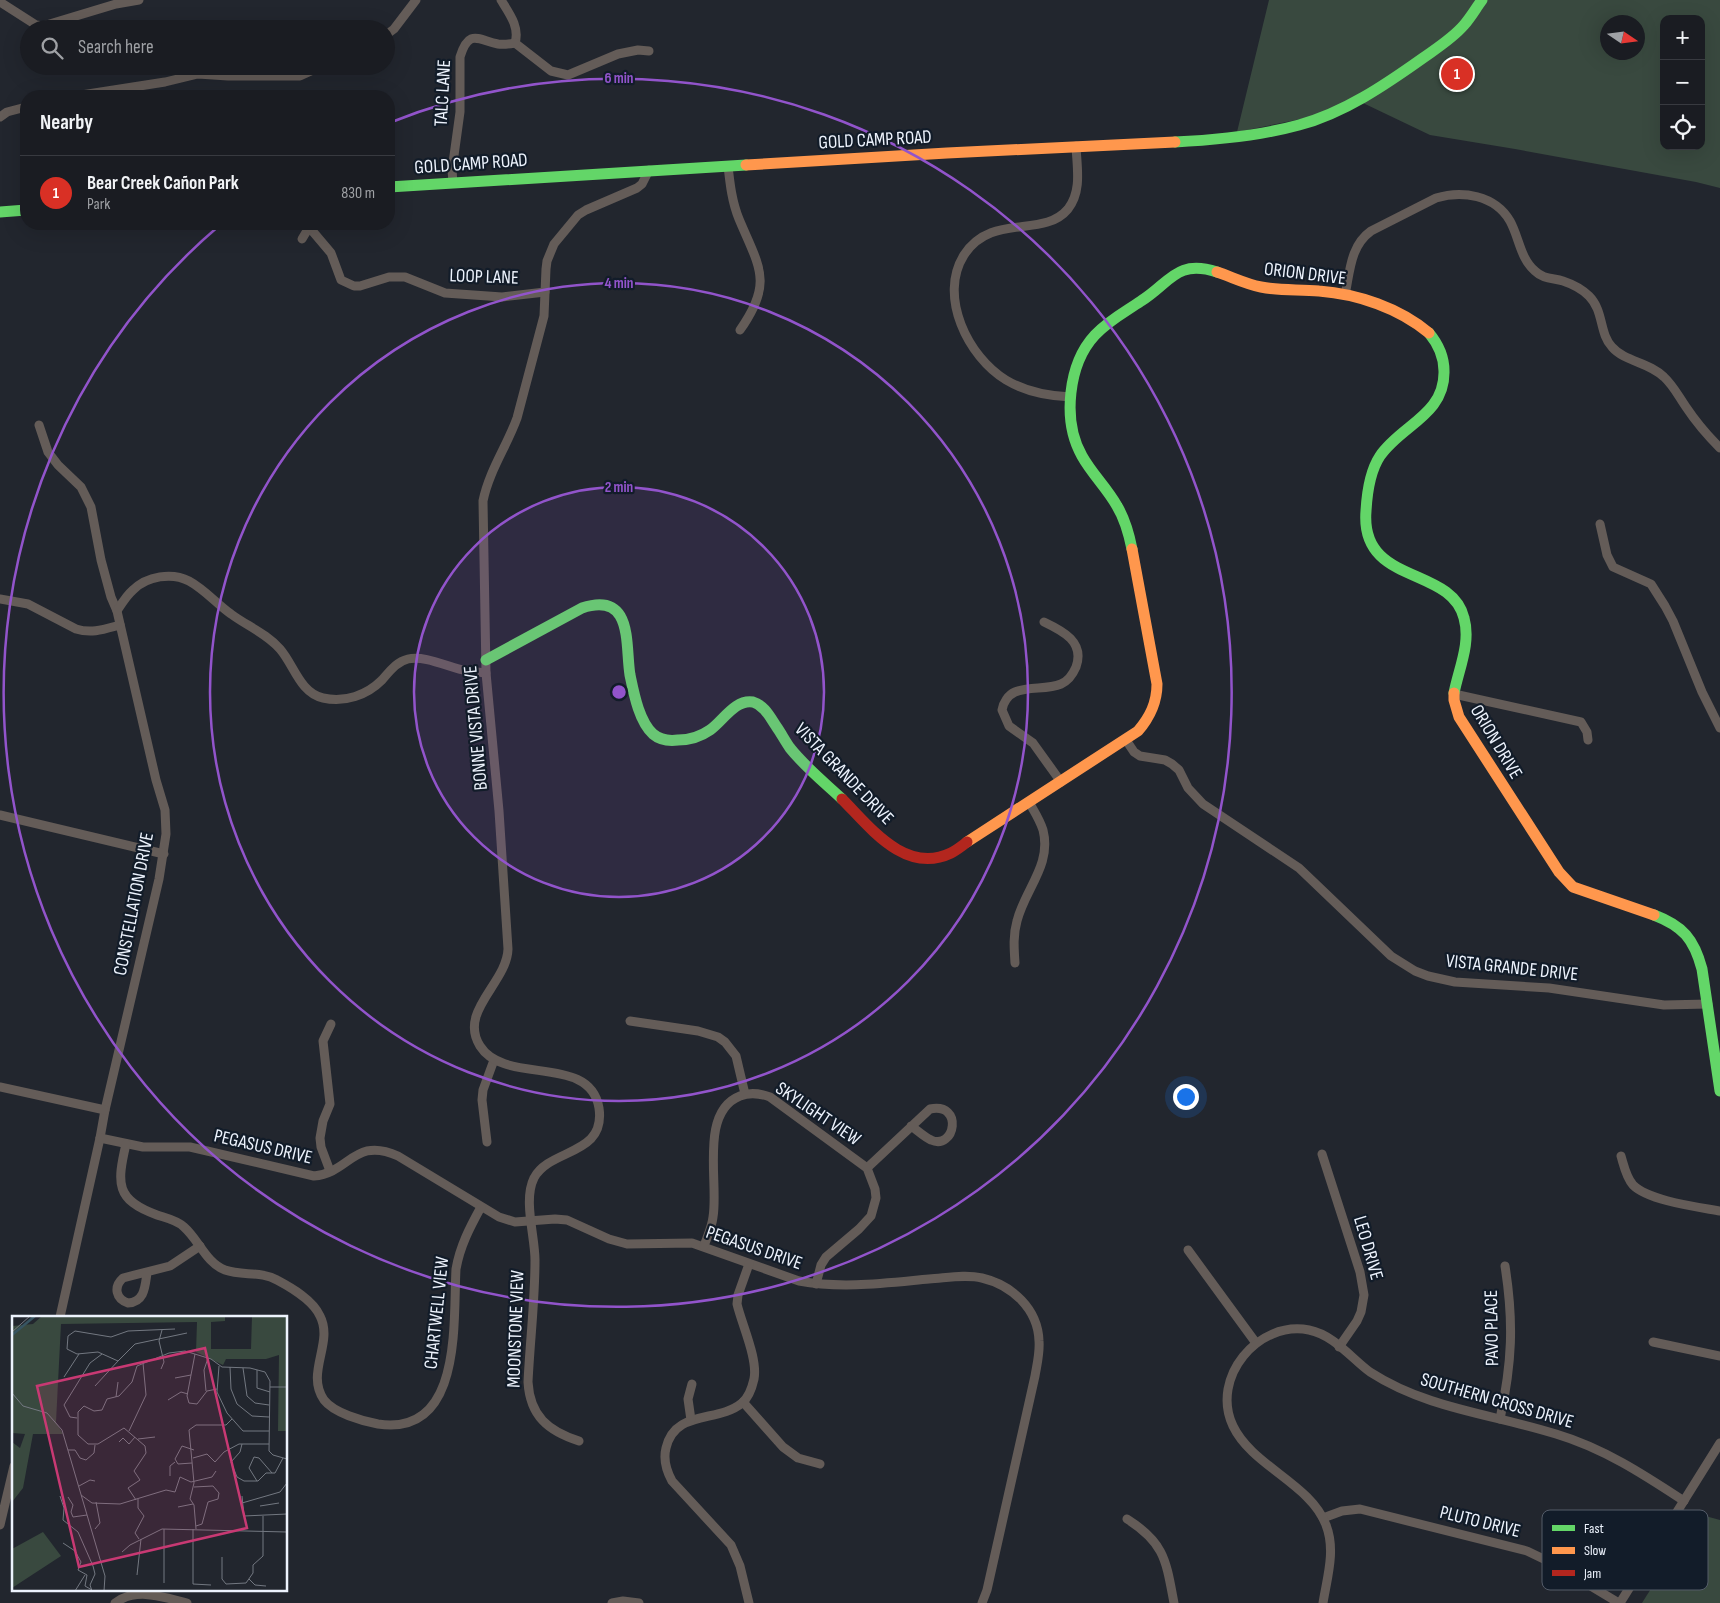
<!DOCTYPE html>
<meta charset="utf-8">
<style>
:root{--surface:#1a1c22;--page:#23252a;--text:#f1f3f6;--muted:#9fa1a5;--line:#383a40;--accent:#d93025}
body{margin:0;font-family:"Sofia Sans Condensed",sans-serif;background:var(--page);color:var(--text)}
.controls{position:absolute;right:15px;top:15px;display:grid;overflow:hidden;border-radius:10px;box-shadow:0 5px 20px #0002}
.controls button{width:45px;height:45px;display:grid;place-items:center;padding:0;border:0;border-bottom:1px solid var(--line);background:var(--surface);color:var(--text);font:25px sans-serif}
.compass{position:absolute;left:1600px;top:15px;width:45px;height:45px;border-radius:50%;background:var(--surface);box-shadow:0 5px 20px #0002;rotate:103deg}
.you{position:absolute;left:1185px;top:1096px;width:18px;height:18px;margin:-12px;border:4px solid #fff;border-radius:50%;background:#1a73e8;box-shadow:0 0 0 8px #1a73e833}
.badge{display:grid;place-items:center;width:32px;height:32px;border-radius:50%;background:var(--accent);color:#fff;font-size:16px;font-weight:700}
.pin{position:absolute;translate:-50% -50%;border:2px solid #fff;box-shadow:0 1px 5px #0006}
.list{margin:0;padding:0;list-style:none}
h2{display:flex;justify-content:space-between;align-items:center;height:65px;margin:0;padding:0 20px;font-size:21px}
h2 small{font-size:16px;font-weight:400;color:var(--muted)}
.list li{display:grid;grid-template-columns:32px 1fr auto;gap:15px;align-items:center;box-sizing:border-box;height:75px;padding:0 20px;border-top:1px solid var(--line)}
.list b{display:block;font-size:19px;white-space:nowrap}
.list p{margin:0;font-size:16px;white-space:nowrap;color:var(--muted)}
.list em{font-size:16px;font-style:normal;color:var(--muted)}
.icon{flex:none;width:28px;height:28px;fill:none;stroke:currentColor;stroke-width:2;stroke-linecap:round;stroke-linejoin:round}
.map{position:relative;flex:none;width:1720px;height:1603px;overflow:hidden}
.search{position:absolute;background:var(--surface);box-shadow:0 5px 20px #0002;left:20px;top:20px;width:375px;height:55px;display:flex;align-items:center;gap:12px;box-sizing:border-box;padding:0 18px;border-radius:28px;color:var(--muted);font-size:19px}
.panel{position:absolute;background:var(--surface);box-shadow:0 5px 20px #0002;left:20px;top:90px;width:375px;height:140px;border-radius:20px}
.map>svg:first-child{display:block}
.green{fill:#39493f;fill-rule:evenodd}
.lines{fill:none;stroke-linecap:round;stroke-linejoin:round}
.street{stroke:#645c58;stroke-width:9}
.fast{stroke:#63d668;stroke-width:11}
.slow{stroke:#ff974d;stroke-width:11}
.jam{stroke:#b3261e;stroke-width:11}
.ring{fill:none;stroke:#9254cb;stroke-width:2.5}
.labels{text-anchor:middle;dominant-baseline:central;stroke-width:4.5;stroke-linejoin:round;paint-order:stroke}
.street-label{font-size:19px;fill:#edf3fd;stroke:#121c29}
.inset-river{fill:none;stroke:#375461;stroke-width:2.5}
.inset-road{fill:none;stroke:#737881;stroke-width:1}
.view{fill:#c83973;fill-opacity:0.15;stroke:#c83973;stroke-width:2.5}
.inset-edge{fill:none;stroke:#edf3fd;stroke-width:2.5}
.key{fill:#121c29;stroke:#545c69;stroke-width:1}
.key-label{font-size:14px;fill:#edf3fd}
.centre{fill:#9254cb;stroke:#121c29;stroke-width:2.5}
.ring-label{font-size:15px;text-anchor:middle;font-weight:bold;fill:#9254cb;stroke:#121c29;stroke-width:4.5;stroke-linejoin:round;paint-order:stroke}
</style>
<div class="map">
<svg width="1720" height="1603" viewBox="0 0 1720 1603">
<rect width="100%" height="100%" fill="#22262e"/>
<!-- green -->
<g class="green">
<path d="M 1269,0 L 1720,0 L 1720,188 L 1696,182 L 1515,149 L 1430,135 L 1363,103 L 1306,118 L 1237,132 ZM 1664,19 L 1701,19 L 1701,146 L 1664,146 ZM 1608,22 L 1638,22 L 1638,52 L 1608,52 Z"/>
<path d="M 1698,1514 L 1720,1520 L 1720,1603 L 1642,1603 Z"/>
</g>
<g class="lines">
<!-- street -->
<g class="street">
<path d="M 501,0 C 509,13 520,27 515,43"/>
<path d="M 0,2 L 36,25 L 43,26 L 116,4 L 139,0"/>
<path d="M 386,35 L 394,29 L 416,0"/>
<path d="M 515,43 L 551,71 L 568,75 L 618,54 L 638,50 L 649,51"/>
<path d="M 75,96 L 165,82 L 198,74 L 228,76 L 300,76 L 322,66"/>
<path d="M 0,117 L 7,112 L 26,107"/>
<path d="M 728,166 C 730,184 732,202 739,219 C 759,267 774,282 740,330"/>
<path d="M 453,183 L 452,170 L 460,112 L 460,57 C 469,28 478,40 498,44 C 504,45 509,44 515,43"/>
<path d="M 309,227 L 331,253 L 341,280 L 354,286 L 360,286 L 389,277 L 405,277 L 445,293 L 502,297 L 545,292"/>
<path d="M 302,239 L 311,224"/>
<path d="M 1345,295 C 1350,272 1350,246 1371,231 L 1436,198 C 1462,190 1495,195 1510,221 C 1519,237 1520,258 1535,271 C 1543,279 1553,278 1563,281 C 1572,284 1582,289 1589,296 C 1604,311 1599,333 1612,347 C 1625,362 1649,362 1664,377 C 1673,385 1679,397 1686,407 C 1696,422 1707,435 1720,448"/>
<path d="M 1071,397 C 1048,396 1026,392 1006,380 C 968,357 938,296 964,255 C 992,212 1043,239 1068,209 C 1082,191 1077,168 1076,146"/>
<path d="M 39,425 L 48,452 L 58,465 L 81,487 L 91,507 L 101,560 L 111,597 L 117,611 L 156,780 L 165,810 L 166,834 L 159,879 L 105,1110 L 100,1138 L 60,1317"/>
<path d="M 1600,524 L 1607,555 L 1613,567 L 1651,584 L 1665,606 L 1673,621 L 1702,692 L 1720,728"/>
<path d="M 0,599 L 28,604 L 76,629 C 92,634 105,629 120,625"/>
<path d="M 117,611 C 122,603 126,596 133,590 C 147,576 172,572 189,581 C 204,589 217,604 231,614 C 247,626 266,633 280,649 C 294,665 300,693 323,698 C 345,703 367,695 382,680 C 390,671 396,662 408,659 C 425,655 450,668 467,671 C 473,672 479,672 486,673"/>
<path d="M 1044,622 C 1063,631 1085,642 1076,667 C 1073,674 1068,681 1061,684 C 1047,690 1029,686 1015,692 C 1008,695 1003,703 1002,710 L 1009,726 L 1033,743 L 1061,782"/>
<path d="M 1454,694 L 1581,722 L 1587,732 L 1588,740"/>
<path d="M 1126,740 L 1134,752 L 1140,756 L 1165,760 L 1172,764 L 1179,770 L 1188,788 L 1203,804 L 1299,868 L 1391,956 L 1415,971 L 1428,976 L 1455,982 L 1549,988 L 1664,1005 L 1708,1004"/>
<path d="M 0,815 L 164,854"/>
<path d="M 1015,963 C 1014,948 1013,935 1017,921 C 1025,889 1052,865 1043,830 C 1040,820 1034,811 1029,802"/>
<path d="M 630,1021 L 698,1031 L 718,1037 L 725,1042 L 736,1056 L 745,1094"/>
<path d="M 0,1087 L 105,1110"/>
<path d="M 100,1138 L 143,1147 L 190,1147 L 314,1176 C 350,1173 354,1136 398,1156 L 499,1217 L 515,1222 L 555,1219 L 567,1220 L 609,1239 L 627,1244 L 692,1243 L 799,1281 C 842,1289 886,1283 929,1279 C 946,1278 965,1274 982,1278 C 1012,1285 1038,1309 1039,1341 C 1040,1353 1037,1364 1035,1376 L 987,1590 L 982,1603"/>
<path d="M 487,1142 L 482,1100 L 483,1090 L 494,1060"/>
<path d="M 126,1144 C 117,1183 115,1200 157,1215 C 166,1218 177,1220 184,1227 C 199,1240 206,1263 225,1270 C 242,1276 261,1271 277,1280 C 292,1288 313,1300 320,1316 C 334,1343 305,1373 324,1400 C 334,1413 362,1421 378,1424 C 463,1437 453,1322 456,1269 C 460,1246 470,1227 481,1207"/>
<path d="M 1322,1154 L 1360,1272 L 1364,1295 L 1361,1312 L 1357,1321 L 1339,1347"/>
<path d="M 1621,1156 C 1624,1166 1626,1177 1633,1185 C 1649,1201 1698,1207 1720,1211"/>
<path d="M 867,1168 L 930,1109 C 964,1102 955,1151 931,1140 C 924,1137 917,1130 911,1126"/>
<path d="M 330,1171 L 321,1147 L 320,1138 L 323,1121 L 330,1104 L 323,1041 L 331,1024"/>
<path d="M 704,1246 C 707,1237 712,1227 713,1217 C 719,1183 699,1112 740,1096 C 750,1092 759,1093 770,1097 L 867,1168 L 875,1189 L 876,1198 L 871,1216 L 859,1229 L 826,1257 L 821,1265 L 816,1284"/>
<path d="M 1188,1250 L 1256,1343"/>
<path d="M 749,1264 L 738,1295 L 737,1304 C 742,1325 758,1359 754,1379 C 752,1388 748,1398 742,1403 C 718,1423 675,1409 666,1448 C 663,1460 666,1470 672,1481 L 731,1545 L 740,1566 L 749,1603"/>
<path d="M 147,1273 C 145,1286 145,1302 128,1303 C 116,1299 113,1287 123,1278 L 170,1266 L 200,1246"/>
<path d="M 1653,1342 L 1720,1356"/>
<path d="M 743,1402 L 783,1447 L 798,1458 L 820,1464"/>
<path d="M 1500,1419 C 1512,1363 1514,1323 1505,1266"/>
<path d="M 691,1420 L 688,1399 L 692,1384"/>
<path d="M 579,1441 C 548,1431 530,1416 528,1382 C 530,1341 535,1301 535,1260 C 535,1236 523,1200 534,1178 C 550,1148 606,1156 599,1108 C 590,1053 505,1086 480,1046 C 458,1011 507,983 508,949 L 499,811 L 486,673 L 483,501 C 489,471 507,446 517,418 L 544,316 L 546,269 L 547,261 L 554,244 L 578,215 L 586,210 L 637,188 L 642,184 L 649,170"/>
<path d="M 1323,1518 L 1342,1511 L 1360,1509 L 1527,1551 L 1554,1564 L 1619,1603"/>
<path d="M 1127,1519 C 1165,1543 1166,1561 1174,1603"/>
<path d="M 0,1525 L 14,1466"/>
<path d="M 115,1603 C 136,1587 163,1597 187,1603"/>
<path d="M 612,1603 L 623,1601 L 639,1603"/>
<path d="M 1323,1603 C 1327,1578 1336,1550 1326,1525 C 1311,1484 1252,1466 1233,1426 C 1210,1378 1258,1320 1309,1330 C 1334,1335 1351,1358 1370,1372 C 1427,1409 1493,1414 1556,1434 C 1603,1448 1643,1474 1684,1501"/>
<path d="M 1620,1603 L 1720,1443"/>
</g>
<!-- fast -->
<g class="fast">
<path d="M 1175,142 C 1216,140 1259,136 1299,125 C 1344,113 1385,85 1423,58 C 1437,48 1453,38 1464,25 C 1471,17 1476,8 1482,0"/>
<path d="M 389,187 L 746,165"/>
<path d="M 0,212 L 26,210"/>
<path d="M 1429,333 C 1439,345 1444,356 1444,371 C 1445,415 1401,425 1380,456 C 1370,471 1367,493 1366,511 C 1360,586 1451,565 1464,618 C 1471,643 1459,668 1454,693"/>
<path d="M 1132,549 C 1129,534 1125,519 1117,506 C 1107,488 1092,474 1082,456 C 1062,421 1068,364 1095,335 C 1109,320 1125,312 1141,301 C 1170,283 1176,259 1217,272"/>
<path d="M 486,660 L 582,608 C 634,591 625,645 630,675 C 634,694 639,721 653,734 C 660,740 670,741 678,740 C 689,740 700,737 710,730 C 723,721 735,699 753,702 C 764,705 770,717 776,726 C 781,733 785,741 790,748 C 805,767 825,783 842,799"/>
<path d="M 1654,915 C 1683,926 1694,939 1702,969 L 1720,1091"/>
</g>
<!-- slow -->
<g class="slow">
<path d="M 746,165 L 947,153 L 1175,142"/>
<path d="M 1217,272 C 1232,277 1246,284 1261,287 C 1280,291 1300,289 1319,291 C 1358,294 1399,308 1429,333"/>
<path d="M 1454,693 L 1454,700 L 1459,717 L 1559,872 L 1573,887 L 1654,915"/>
<path d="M 967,842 L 1138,731 C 1150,717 1157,703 1157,684 L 1132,549"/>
</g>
<!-- jam -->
<path class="jam" d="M 842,799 C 870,827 905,875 951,853 C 957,850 962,846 967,842"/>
</g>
<!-- distance rings -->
<circle cx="619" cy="692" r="205" fill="#9254cb" fill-opacity=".12"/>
<g class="ring">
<circle cx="619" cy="692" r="205"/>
<circle cx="619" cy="692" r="409"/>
<path d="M389 123A614 614 0 1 1 220 225"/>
</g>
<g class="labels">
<!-- street labels -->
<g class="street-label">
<text transform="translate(443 93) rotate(-87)">TALC LANE</text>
<text transform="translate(875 140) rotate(-3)">GOLD CAMP ROAD</text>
<text transform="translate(471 164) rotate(-4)">GOLD CAMP ROAD</text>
<text transform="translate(1305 274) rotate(7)">ORION DRIVE</text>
<text transform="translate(484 277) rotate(2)">LOOP LANE</text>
<text transform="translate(476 728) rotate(-95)">BONNE VISTA DRIVE</text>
<text transform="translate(1496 742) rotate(59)">ORION DRIVE</text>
<text transform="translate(844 774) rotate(46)">VISTA GRANDE DRIVE</text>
<text transform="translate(134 904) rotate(-79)">CONSTELLATION DRIVE</text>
<text transform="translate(1512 968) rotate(6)">VISTA GRANDE DRIVE</text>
<text transform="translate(818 1114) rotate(34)">SKYLIGHT VIEW</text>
<text transform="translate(263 1147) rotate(13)">PEGASUS DRIVE</text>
<text transform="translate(754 1248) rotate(19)">PEGASUS DRIVE</text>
<text transform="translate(1368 1248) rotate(74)">LEO DRIVE</text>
<text transform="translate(437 1313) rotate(-84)">CHARTWELL VIEW</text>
<text transform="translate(1492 1328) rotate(-91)">PAVO PLACE</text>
<text transform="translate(516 1329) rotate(-88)">MOONSTONE VIEW</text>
<text transform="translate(1497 1401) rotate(16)">SOUTHERN CROSS DRIVE</text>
<text transform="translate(1480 1522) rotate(14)">PLUTO DRIVE</text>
</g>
</g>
<!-- overview -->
<g transform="translate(12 1316)">
<rect width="275" height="275" fill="#22262e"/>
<path d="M 30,0 L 213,0 L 213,5 L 199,6 L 199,33 L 239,33 L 240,0 L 275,0 L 275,115 L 266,115 L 267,39 L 254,43 L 214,43 L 211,49 L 184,36 L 185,6 L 49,8 L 44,106 L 51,118 L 21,118 L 11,172 L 0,186 L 0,126 L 8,132 L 13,118 L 0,117 L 0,10 L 21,8 ZM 31,216 L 49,240 L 0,272 L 0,233 Z" fill="#39493f"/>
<path class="inset-river" d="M 0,19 L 23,0"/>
<path class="inset-road" d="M 163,13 L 116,15 L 99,21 L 63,15 L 56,20 L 55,33 L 65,38 L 86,36 L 106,45 L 123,28 L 175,17M 0,16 L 18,0M 207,50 L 205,76 L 215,97 L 231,115 L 257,115M 218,51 L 219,73 L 225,88 L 240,100 L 257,101M 231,52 L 235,80 L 243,87 L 257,89M 149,53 L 152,46 L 147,25 L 150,14M 245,54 L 245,72 L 258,76M 52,61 L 67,38M 163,62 L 179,59M 83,70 L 106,45M 258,71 L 275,71M 194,75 L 192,54 L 196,42M 0,77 L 11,90 L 35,97 L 50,114 L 93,260 L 92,275M 104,81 L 106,66M 156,84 L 169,76 L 176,78M 177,87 L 175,80 L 183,38M 177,87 L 185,88 L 195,75 L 205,73M 65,102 L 58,101 L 52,89 L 78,47 L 90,38M 117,115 L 134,79 L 131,47M 126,123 L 143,121M 107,126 L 111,122 L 117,128 L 123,121M 230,128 L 228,136 L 219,146 L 225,161 L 232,165 L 246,165 L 254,157 L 263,157 L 271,142M 56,134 L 63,134 L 68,142 L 74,144 L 82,137 L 83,129M 181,142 L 195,138 L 203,146 L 212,136 L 227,128 L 257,128M 180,147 L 166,148 L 163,143 L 170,130 L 182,134M 158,160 L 158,150 L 163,146M 245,165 L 237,152 L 242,141 L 247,142 L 260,157M 67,170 L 78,164 L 83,165M 182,171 L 201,170 L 207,177 L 206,183 L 196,186 L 190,208 L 184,210M 69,179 L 80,187 L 108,188 L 154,174 L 163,176 L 168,161 L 179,166 L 200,161 L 204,155M 48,180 L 52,192 L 51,204 L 66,216 L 81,250 L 83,258 L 78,269 L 80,275M 230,180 L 232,200 L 275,198M 56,181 L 61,189 L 59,196M 126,183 L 126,192 L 132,200 L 123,217 L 127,223M 124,184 L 116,172 L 128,164 L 122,155 L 134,137 L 133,130 L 112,112 L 86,128 L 76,128 L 66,119 L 66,96 L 72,90 L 82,95 L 90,94 L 95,83 L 107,80 L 120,66 L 125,50 L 157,37 L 173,35 L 199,43 L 210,51 L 238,52 L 253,56 L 258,65 L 257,135 L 261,139 L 275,143M 230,187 L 268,176 L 275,167M 248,190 L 267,187M 166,191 L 181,188M 59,196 L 61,201 L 75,199M 83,213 L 88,207 L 84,186M 181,213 L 181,268 L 199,269M 184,213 L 182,189 L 178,183 L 182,167 L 177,114 L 184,109 L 214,109 L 220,103M 51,227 L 63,235 L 69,246 L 66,254 L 75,259 L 73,270 L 80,274M 110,236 L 118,229 L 150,213 L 275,216M 210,241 L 210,263 L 214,268 L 234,267 L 241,257 L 241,249M 241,249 L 251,240 L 251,200M 125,259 L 129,223M 237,263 L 243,269 L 254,270M 152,267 L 152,213M 63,275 L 73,259"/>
<path class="view" d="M 193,32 L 235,212 L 67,251 L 25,70 Z"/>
<rect width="275" height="275" class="inset-edge"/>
</g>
<!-- legend -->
<rect x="1542" y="1510" width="166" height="80" rx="8" class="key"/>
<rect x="1552" y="1525" width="23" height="6" fill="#63d668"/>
<rect x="1552" y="1547" width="23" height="7" fill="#ff974d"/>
<rect x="1552" y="1570" width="23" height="6" fill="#b3261e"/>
<g class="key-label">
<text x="1584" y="1533">Fast</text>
<text x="1584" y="1555">Slow</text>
<text x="1584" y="1578">Jam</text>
</g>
<circle cx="619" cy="692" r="8" class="centre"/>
<g class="ring-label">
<text x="619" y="83">6 min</text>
<text x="619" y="288">4 min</text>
<text x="619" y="492">2 min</text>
</g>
</svg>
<div class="controls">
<button>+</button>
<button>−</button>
<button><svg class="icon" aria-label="locate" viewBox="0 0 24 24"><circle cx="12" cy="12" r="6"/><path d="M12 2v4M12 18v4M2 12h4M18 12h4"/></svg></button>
</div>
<svg class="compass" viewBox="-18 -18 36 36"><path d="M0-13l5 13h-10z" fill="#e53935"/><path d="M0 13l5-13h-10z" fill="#9fa1a5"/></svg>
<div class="you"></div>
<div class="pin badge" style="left:1457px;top:74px">1</div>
<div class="search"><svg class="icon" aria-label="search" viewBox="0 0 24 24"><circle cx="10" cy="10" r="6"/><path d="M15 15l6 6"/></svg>Search here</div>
<section class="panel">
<h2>Nearby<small></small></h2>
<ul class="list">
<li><span class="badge">1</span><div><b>Bear Creek Cañon Park</b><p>Park</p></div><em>830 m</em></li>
</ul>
</section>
</div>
